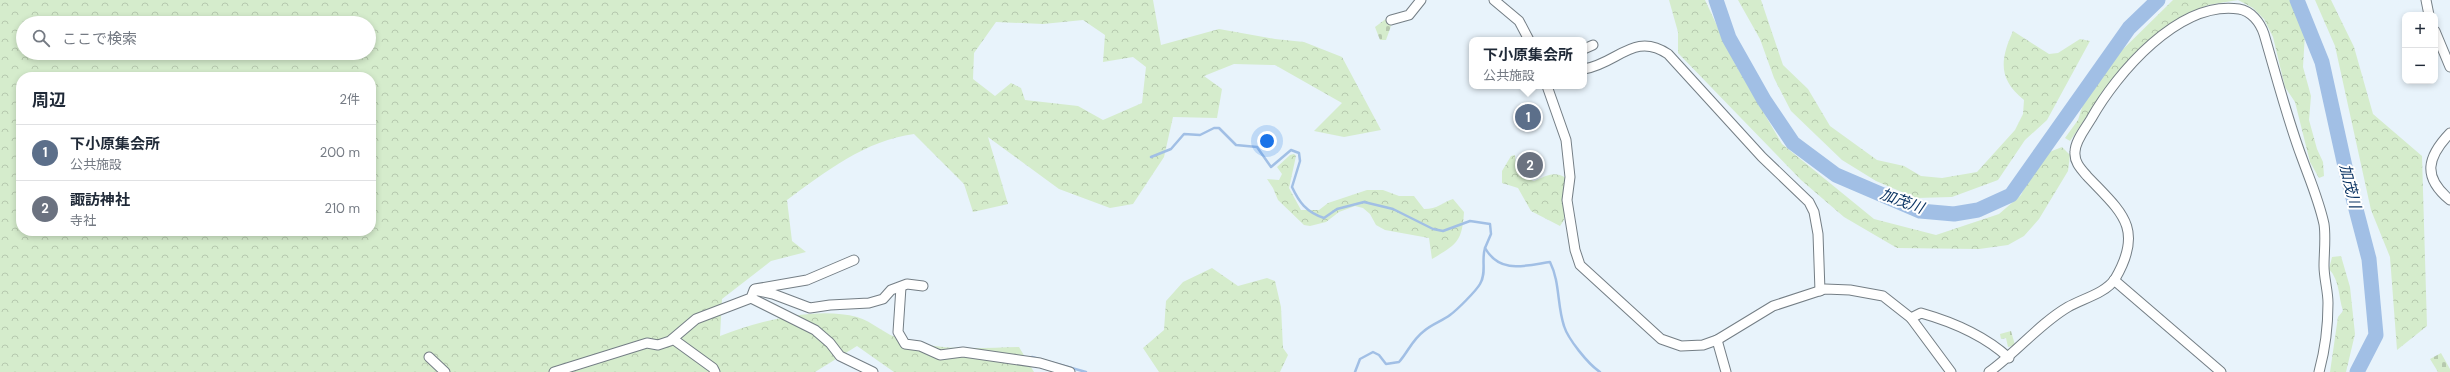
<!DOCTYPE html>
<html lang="ja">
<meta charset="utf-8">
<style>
:root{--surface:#fff;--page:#f2f2f3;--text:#1f2937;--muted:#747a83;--line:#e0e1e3;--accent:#c83f7b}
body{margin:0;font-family:"DM Sans","Noto Sans JP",sans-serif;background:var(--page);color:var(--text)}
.controls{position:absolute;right:12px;top:12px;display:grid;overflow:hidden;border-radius:8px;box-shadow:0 2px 6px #0003}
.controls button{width:36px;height:36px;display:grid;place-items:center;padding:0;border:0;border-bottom:1px solid var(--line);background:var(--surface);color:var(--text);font:20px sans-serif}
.you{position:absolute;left:1267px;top:141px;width:14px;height:14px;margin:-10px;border:3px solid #fff;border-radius:50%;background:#1a73e8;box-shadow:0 0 0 6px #1a73e833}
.badge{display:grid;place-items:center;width:26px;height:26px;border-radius:50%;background:var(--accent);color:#fff;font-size:13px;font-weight:700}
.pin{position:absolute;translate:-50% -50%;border:2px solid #fff;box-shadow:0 1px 4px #0006}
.popup{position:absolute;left:1469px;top:37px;width:118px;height:52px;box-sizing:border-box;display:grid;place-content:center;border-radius:8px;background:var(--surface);filter:drop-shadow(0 1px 3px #0005);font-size:13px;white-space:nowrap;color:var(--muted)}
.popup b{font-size:15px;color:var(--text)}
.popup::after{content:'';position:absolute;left:50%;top:100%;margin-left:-8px;border:8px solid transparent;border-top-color:var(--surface)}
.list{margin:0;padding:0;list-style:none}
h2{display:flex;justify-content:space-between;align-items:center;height:52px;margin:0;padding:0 16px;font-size:17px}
h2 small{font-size:13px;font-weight:400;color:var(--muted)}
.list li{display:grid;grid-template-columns:26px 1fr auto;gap:12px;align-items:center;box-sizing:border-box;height:56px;padding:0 16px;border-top:1px solid var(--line)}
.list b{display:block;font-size:15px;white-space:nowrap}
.list p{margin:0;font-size:13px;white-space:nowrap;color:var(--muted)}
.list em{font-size:13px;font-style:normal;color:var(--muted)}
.icon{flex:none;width:22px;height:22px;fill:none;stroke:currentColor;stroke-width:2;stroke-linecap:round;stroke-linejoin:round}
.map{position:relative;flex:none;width:2450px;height:372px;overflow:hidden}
.search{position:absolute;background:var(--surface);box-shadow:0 2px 6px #0003;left:16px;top:16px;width:360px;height:44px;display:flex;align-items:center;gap:10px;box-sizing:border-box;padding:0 14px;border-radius:22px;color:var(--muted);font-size:15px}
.panel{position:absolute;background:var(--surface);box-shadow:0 2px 6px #0003;left:16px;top:72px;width:360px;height:164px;border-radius:16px}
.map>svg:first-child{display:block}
.forest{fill:url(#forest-crowns);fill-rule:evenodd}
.cemetery{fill:url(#cemetery-stones)}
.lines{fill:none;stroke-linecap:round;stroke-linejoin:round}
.stream{stroke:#a1bfe5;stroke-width:2.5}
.river{stroke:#a1bfe5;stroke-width:15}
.minor-casing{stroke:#747e85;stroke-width:11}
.minor{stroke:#fff;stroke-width:9}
.labels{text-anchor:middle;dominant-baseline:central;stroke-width:4;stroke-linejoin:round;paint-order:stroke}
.water-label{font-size:15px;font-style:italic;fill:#0c3564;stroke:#fff}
</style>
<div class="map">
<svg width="2450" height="372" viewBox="0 0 2450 372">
<defs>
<pattern id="forest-crowns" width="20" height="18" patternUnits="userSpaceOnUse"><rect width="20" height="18" fill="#d5eccc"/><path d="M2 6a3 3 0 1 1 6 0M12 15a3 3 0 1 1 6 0" fill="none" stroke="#b6c9ae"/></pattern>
<pattern id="cemetery-stones" width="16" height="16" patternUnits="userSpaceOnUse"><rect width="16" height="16" fill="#d5eccc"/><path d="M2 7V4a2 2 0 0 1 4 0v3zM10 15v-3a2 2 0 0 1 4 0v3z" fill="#b6c9ae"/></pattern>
</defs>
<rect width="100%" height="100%" fill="#e8f3fb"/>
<!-- forest -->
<g class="forest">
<path d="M 0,0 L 1153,0 L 1161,45 L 1219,29 L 1275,39 L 1304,42 L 1342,57 L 1381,130 L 1344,137 L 1314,131 L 1342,103 L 1275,65 L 1234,64 L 1204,76 L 1222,89 L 1217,118 L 1173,117 L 1164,157 L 1133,204 L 1110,208 L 1059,189 L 988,137 L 1008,204 L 973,212 L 964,184 L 914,134 C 866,140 825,172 787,200 L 792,241 L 806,252 L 771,261 L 722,299 L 720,336 C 758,321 816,306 857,317 C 872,321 885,335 901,339 C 939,351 979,348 1019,347 L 1034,372 L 894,372 L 857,346 L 815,372 L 0,372 ZM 1083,20 L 1105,35 L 1103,62 L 1133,57 L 1146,67 L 1142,103 L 1103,120 L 1078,106 L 1025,100 L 1021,88 L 1011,83 L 995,96 L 973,79 L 974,53 L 996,22 L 1043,24 ZM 23,23 L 369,23 L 369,53 L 23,53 ZM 21,77 L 371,77 L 371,231 L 21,231 Z"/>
<path d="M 1669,0 L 1705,0 L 1734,62 L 1782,144 L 1874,219 L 1936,235 L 1999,214 L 2021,195 L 2033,170 L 2047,153 L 2062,147 L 2070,155 L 2068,171 L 2039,219 L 2024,236 L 2008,245 L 1979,249 L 1897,248 L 1844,217 L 1801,180 L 1678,53 L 1678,32 Z"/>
<path d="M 1738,0 L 1761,0 L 1783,65 L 1808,89 L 1830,126 L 1877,160 L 1904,166 L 1921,176 L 1942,178 L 1977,172 L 2015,130 L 2023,114 L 2024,100 C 1998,79 2000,60 2013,31 L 2049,54 L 2058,53 L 2080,39 L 2090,41 L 2047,120 L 2025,140 L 1998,180 L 1952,197 L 1916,198 L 1876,181 L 1842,160 L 1791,111 L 1774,78 L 1760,39 Z"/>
<path d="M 2173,0 L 2238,0 L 2208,5 L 2184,16 L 2142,46 L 2097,101 L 2070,141 L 2065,138 L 2078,120 L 2086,95 L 2111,61 Z"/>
<path d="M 2238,0 L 2292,0 L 2305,33 L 2303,67 L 2311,96 L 2309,120 L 2317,149 L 2323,162 L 2324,176 L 2319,178 L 2310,162 L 2295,102 L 2285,87 L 2273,37 L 2264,19 L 2253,8 Z"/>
<path d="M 2315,0 L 2331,0 L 2354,47 L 2373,114 L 2422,156 L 2427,326 L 2397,350 L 2390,257 L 2371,210 L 2335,46 Z"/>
<path d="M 1294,154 L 1296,156 L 1289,188 L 1301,210 L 1319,210 L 1328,203 L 1367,190 L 1383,190 L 1399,196 L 1414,196 L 1424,209 C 1438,209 1441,203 1453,199 L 1464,212 C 1462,242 1457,244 1432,259 L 1429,238 L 1385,230 L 1376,225 L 1370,214 L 1363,208 L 1355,206 L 1339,212 L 1326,222 L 1310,226 L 1304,225 L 1278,200 L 1273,188 L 1267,179 L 1279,180 L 1282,174 L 1277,167 L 1290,155 Z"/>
<path d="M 1515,155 L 1516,169 L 1525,178 L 1534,181 C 1545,177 1553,170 1566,178 L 1564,220 L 1560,226 L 1531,211 L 1518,188 L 1502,183 L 1502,171 L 1511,156 Z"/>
<path d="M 2341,256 L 2350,287 L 2355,334 L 2346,372 L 2330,372 L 2338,317 L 2343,311 C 2338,295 2340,281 2329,269 L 2332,257 Z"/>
<path d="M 1212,268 L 1238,286 L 1267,278 L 1275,281 L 1281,307 L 1283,348 L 1288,355 L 1280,372 L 1159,372 L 1143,348 L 1164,330 L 1166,301 L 1183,282 Z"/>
</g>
<!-- cemetery -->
<g class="cemetery">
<path d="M 1387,18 L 1391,26 L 1386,40 L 1380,40 L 1375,27 Z"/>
<path d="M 2011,331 L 2015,345 L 2008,347 L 2006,338 L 2001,339 L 2000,334 Z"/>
<path d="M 2441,353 L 2450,369 L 2450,372 L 2438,372 L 2430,359 Z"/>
</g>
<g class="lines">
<!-- stream -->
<g class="stream">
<path d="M 1151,157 L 1171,149 L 1184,134 L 1200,135 L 1214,128 L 1219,128 L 1236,145 L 1257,147 L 1271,167 L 1291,150 L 1299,153 L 1300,161 L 1292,187 C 1299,202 1306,212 1324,218 L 1337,209 L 1364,202 L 1393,209 L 1433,229 L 1443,231 L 1470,221 L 1490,224 L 1491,234 L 1485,248 C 1500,274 1524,266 1550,262 C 1560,282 1557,305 1564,326 C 1568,339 1588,364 1600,372"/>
<path d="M 1032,357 L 1086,372"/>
<path d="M 1355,372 L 1360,359 L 1373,352 L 1379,355 L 1386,364 L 1399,362 C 1408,352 1412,340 1424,331 C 1432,324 1442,321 1450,315 C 1457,310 1476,291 1480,284 C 1487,272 1481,261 1485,248"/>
</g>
<!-- river -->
<g class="river">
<path d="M 1716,0 L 1729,38 L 1764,100 L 1793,143 L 1836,175 L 1920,211 L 1954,214 L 1978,210 L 2011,195 L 2129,28 L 2158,0"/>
<path d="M 2297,0 L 2322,62 L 2346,171 L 2369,259 L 2376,335 L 2357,372"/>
</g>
<defs>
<g id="minor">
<path d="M 1494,0 L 1519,21 L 1529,40"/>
<path d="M 2426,0 L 2429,15"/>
<path d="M 1391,20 L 1409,15 L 1421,0"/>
<path d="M 2435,31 L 2450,67"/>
<path d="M 1584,49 L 1593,45"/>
<path d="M 1584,69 C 1617,64 1634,31 1668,54 L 1762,157 L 1809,202 L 1814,212 L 1818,234 L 1820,291"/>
<path d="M 1547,86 L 1566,140 L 1570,177 L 1567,200 L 1575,250 L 1580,265 L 1661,339 L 1681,346 L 1703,345 L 1717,340 L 1773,306 L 1825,289 L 1850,290 L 1883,296 L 1911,318 L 1951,372"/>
<path d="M 2450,133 C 2427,157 2422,177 2450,200"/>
<path d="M 2114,280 L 2221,372"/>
<path d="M 901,287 L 898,332 L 905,344 L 920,346 L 940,355 L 963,352 L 1040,363 L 1070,372"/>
<path d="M 755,289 L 807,280 L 854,260"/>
<path d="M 751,298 L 815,330 L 830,343 L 840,356 L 873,372"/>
<path d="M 1911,318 L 1921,313 C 1953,322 1985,336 2009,358"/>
<path d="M 673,339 L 713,368 L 715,372"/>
<path d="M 1717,340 L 1726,372"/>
<path d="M 429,357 L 445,372"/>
<path d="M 554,372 L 647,343 L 658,345 L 670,341 L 696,319 L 751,298 L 754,290 L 773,294 L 810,308 L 830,305 L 869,303 L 883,299 L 891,290 L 907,284 L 923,286"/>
<path d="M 1989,372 C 2017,352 2039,324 2068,307 C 2082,299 2106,293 2115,279 C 2145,228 2121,212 2087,176 C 2081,169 2074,162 2075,152 C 2075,141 2085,129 2091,119 C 2117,73 2179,0 2239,9 C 2251,11 2260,22 2264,34 C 2276,75 2287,118 2302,158 C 2310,180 2319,201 2324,224 C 2326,237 2324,253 2324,266 C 2324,278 2328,291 2328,303 C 2328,326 2325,350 2319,372"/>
</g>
</defs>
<!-- minor casing -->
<use href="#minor" class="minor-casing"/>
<!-- minor -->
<use href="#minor" class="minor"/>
</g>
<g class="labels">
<!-- water labels -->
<g class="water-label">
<text transform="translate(2350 186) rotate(76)">加茂川</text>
<text transform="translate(1902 201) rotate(20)">加茂川</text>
</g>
</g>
</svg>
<div class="controls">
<button>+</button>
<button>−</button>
</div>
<div class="you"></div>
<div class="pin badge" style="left:1528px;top:117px;background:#5c6f8a">1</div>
<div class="popup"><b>下小原集会所</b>公共施設</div>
<div class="pin badge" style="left:1530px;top:165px;background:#6b7280">2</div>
<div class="search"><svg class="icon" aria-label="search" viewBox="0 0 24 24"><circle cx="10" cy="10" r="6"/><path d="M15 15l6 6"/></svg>ここで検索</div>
<section class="panel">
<h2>周辺<small>2件</small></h2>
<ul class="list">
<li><span class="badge" style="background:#5c6f8a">1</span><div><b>下小原集会所</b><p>公共施設</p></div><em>200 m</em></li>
<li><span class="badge" style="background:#6b7280">2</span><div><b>諏訪神社</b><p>寺社</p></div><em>210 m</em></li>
</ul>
</section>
</div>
